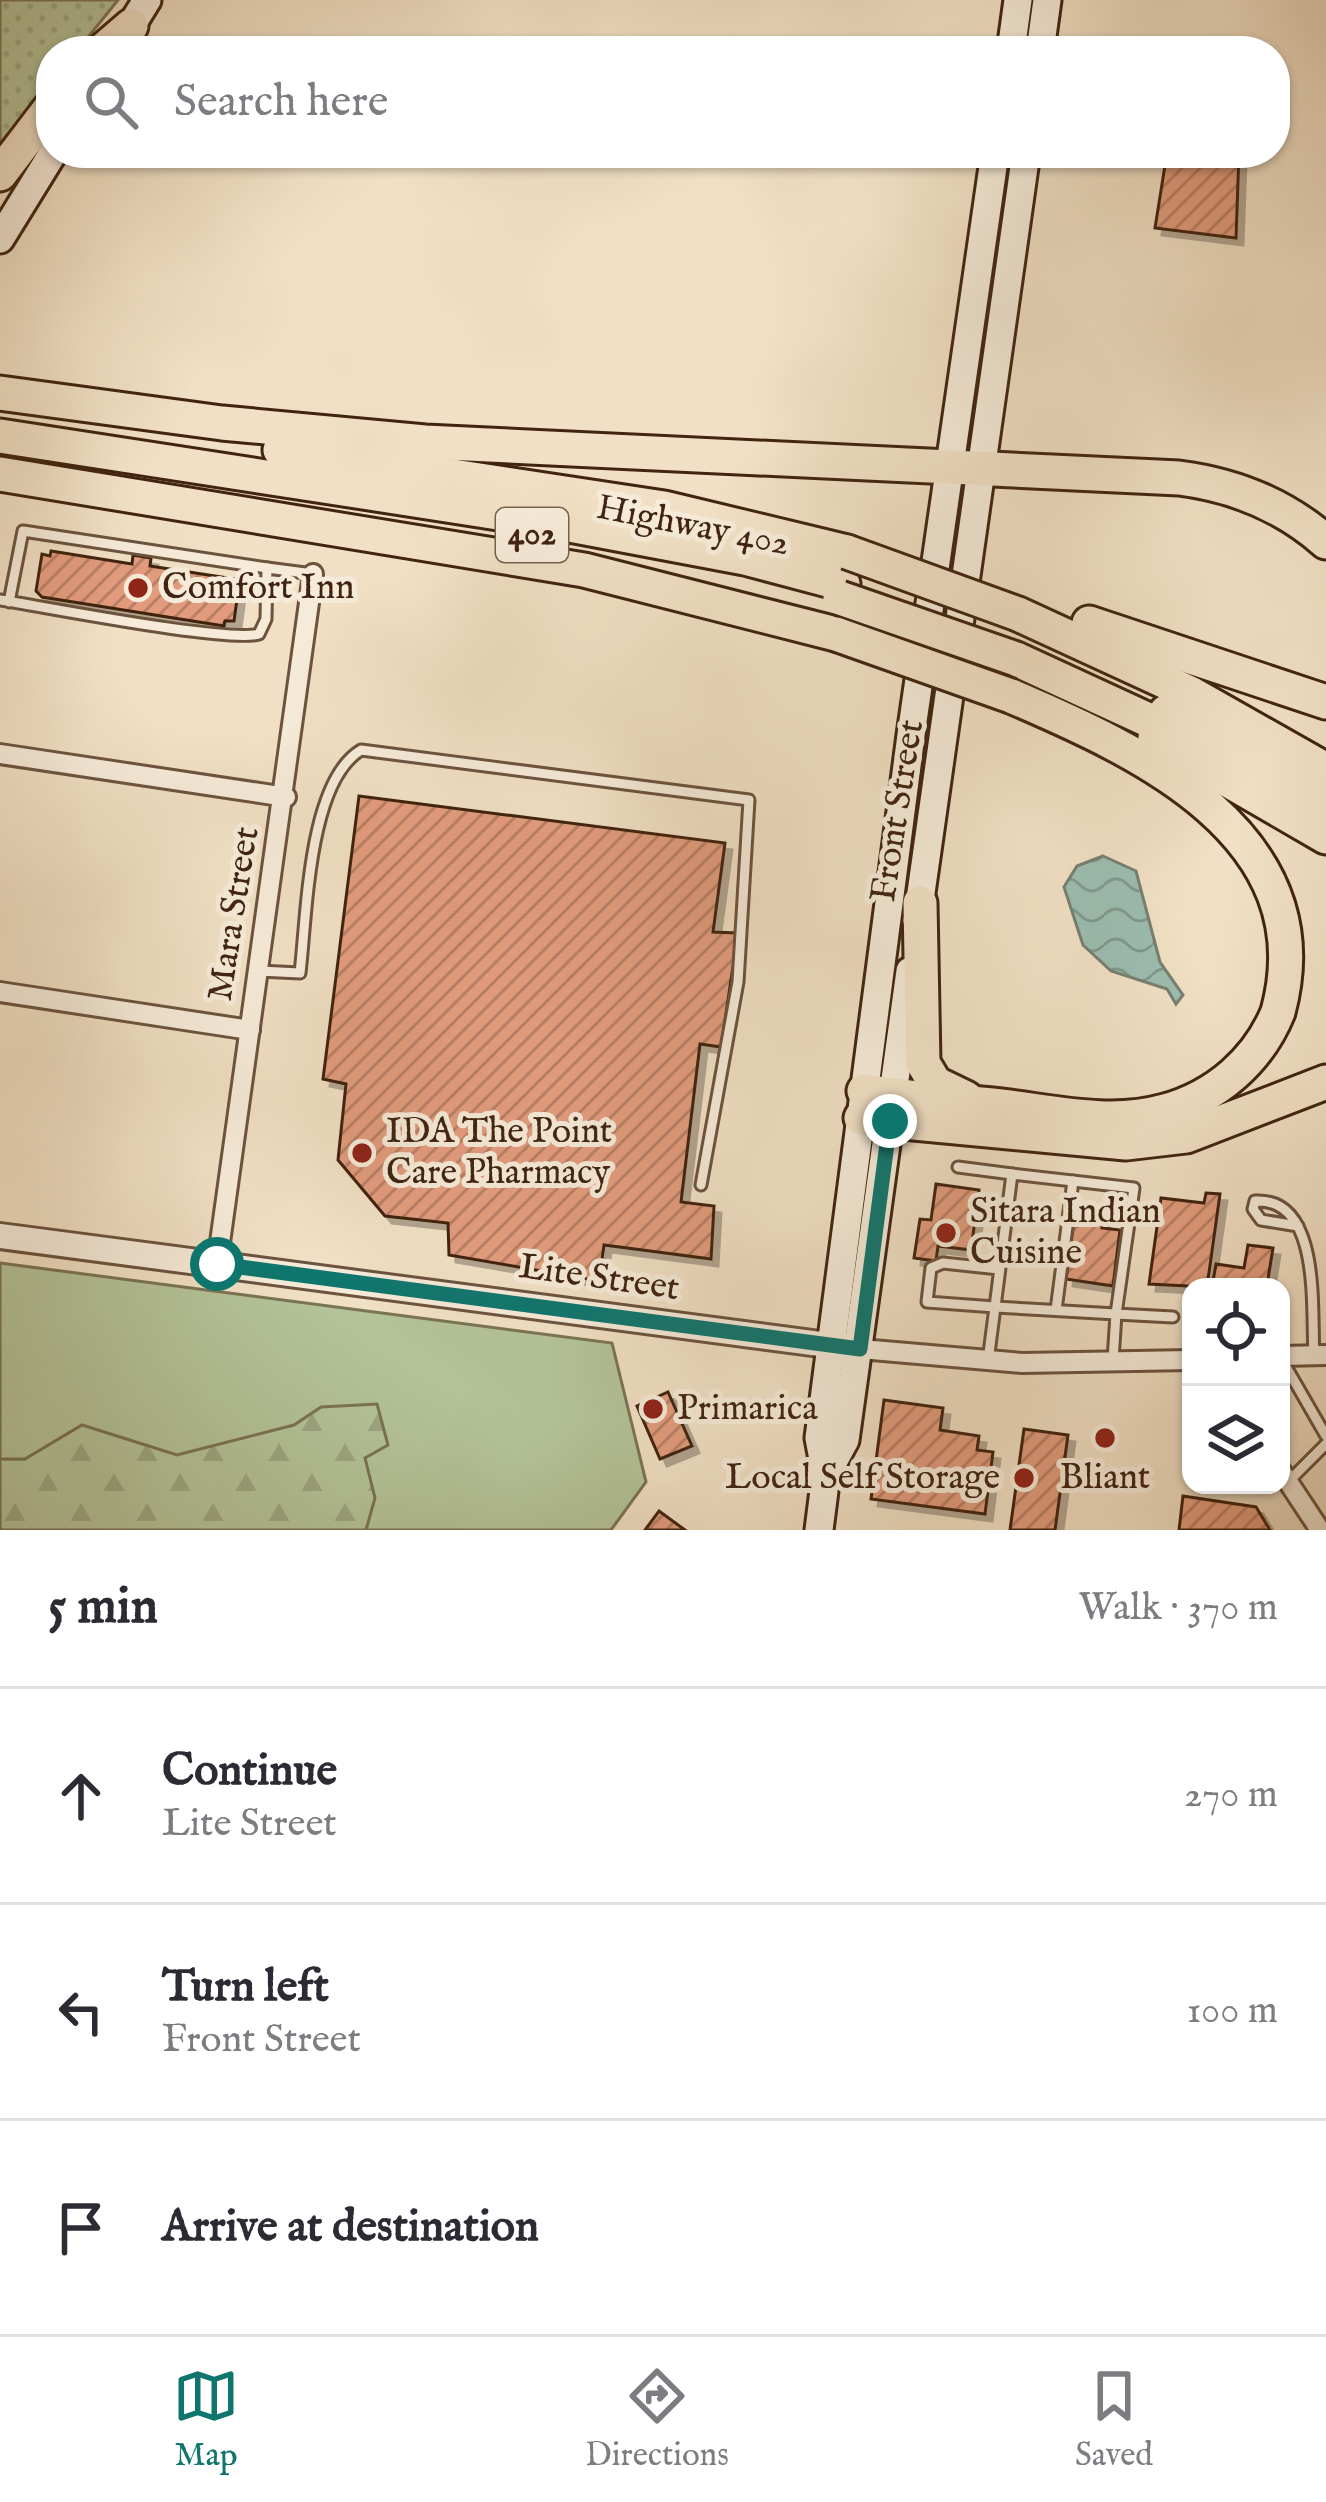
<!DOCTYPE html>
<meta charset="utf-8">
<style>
:root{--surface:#fff;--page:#f7f7f7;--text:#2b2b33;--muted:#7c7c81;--line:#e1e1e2;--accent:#0f766e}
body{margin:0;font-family:"IM FELL English",serif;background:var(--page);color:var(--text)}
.controls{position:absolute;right:36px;bottom:36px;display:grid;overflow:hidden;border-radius:24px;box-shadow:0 3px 9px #0004}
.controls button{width:108px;height:108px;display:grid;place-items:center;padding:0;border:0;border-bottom:3px solid var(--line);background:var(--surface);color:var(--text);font:60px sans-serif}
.stop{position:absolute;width:36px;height:36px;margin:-27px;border:9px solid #0f766e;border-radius:50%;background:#fff}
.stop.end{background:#0f766e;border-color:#fff;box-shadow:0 3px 12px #0008}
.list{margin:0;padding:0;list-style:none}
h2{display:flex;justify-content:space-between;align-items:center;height:156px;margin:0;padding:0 48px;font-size:51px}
h2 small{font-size:39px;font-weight:400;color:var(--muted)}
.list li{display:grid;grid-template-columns:78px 1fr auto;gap:36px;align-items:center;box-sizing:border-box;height:216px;padding:0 48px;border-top:3px solid var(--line)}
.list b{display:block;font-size:45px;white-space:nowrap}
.list p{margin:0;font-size:39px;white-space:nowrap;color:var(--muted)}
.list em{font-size:39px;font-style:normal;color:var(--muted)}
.icon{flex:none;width:66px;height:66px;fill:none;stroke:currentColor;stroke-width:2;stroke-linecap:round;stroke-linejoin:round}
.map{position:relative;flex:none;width:1326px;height:1530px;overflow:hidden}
.search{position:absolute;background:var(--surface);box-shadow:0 3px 9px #0004;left:36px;right:36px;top:36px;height:132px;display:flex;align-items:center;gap:30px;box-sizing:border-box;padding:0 42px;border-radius:48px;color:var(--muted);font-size:45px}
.sheet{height:804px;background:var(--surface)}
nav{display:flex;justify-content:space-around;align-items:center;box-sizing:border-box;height:168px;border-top:3px solid var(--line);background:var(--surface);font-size:33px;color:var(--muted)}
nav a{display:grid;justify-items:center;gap:6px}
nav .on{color:var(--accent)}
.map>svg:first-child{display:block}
.grass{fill:#b4c399;stroke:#7a7455;stroke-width:3}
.forest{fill:url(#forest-firs);stroke:#7a7455;stroke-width:3}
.park{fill:url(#park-dots);stroke:#7a7455;stroke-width:3}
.water{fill:url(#water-waves);stroke:#778071;stroke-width:3}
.building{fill:url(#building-hatch);stroke:#402411;stroke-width:3;filter:url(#shadow)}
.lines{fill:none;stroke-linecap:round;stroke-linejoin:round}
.service-casing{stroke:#6c533e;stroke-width:15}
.minor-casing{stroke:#6c533e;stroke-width:24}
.tertiary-casing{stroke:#6c533e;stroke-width:30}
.secondary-casing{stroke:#402411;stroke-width:33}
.motorway-casing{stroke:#402411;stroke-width:39}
.service{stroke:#f6ebd9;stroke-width:9}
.minor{stroke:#f6ebd9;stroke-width:18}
.tertiary{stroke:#f6ebd9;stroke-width:24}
.secondary{stroke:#f6ebd9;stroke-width:27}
.motorway{stroke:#f1e0c5;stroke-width:33}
.motorway-bridge-casing{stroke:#402411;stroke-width:39;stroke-linecap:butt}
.motorway-bridge{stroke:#f1e0c5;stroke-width:33}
.route{stroke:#0f766e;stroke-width:15}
.poi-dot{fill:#8f2418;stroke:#f6ebd9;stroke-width:4.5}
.labels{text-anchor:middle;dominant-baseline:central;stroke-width:10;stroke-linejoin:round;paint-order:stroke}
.shield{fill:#f6ebd9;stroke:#77604d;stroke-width:3}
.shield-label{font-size:33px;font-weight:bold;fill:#402411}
.street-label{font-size:36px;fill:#402411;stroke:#f6ebd9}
.poi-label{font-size:36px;fill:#402411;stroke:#f6ebd9;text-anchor:start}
</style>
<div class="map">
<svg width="1326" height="1530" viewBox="0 0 1326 1530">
<defs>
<pattern id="forest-firs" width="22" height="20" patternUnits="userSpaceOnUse" patternTransform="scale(3)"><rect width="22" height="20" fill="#b4c399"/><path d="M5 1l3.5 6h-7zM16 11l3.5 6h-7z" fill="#9ca783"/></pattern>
<pattern id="park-dots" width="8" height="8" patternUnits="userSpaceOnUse" patternTransform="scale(3)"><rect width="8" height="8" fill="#b4c399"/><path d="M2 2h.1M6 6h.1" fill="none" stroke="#9ca783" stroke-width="1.8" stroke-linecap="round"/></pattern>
<pattern id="water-waves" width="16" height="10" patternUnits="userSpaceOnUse" patternTransform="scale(3)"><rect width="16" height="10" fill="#9bbdb1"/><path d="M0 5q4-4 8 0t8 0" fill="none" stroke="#80998f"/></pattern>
<pattern id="building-hatch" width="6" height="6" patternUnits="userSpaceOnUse" patternTransform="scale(3)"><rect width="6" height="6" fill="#e29c7d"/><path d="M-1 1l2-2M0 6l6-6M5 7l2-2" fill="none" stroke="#b97f65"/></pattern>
<filter id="shadow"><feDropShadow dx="7" dy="7" stdDeviation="0" flood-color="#0004"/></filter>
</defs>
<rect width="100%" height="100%" fill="#f1e0c5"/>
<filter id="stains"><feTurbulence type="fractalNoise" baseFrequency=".00167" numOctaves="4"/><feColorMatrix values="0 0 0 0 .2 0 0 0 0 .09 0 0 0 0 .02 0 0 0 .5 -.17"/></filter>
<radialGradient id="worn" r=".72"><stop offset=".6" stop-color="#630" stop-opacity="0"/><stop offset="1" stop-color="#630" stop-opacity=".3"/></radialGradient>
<!-- grass -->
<path class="grass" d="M 0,1263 L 612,1343 L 646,1482 L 611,1530 L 0,1530 Z"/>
<!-- forest -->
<path class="forest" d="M 377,1404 L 388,1445 L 365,1458 L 375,1498 L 366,1530 L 0,1530 L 0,1459 L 25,1459 L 82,1425 L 177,1455 L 294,1425 L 321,1407 Z"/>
<!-- park -->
<path class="park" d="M 0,0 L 118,0 L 77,51 L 51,51 L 51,84 L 0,148 Z"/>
<!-- water -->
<path class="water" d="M 1103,856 L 1136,871 L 1160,962 L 1183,995 L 1176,1004 L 1167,989 L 1111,971 L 1083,945 L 1064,887 L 1077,866 Z"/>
<!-- building -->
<g class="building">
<path d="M 1184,38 L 1252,47 L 1252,51 L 1182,51 Z"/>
<path d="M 1167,153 L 1239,153 L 1236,238 L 1155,228 Z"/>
<path d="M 51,551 L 132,564 L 133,555 L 151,558 L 150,566 L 234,579 L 239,585 L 234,621 L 225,621 L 224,626 L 42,597 L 36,591 L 42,554 L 50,556 Z"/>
<path d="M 359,796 L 725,843 L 713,932 L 738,933 L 721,1047 L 700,1044 L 681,1202 L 714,1206 L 711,1259 L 604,1245 L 599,1281 L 449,1255 L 448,1223 L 385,1216 L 338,1160 L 346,1084 L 323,1079 Z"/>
<path d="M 936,1184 L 979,1190 L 971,1250 L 938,1246 L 936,1261 L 914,1258 L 920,1219 L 931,1220 Z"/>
<path d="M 1206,1193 L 1220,1194 L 1207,1287 L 1149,1284 L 1161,1198 L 1204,1203 Z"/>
<path d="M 1076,1206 L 1104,1210 L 1102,1228 L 1120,1230 L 1113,1286 L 1066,1279 Z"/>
<path d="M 1248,1245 L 1273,1248 L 1267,1285 L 1272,1287 L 1212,1287 L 1216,1264 L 1244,1268 Z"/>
<path d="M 668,1392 L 692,1446 L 660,1459 L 637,1406 Z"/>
<path d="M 884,1400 L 943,1408 L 940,1430 L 979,1436 L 977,1450 L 993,1452 L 985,1514 L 871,1499 Z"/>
<path d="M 1024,1429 L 1068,1435 L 1055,1530 L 1010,1530 Z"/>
<path d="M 1183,1496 L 1256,1507 L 1270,1530 L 1179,1530 Z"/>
<path d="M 659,1511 L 685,1530 L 645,1530 Z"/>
</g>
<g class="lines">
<defs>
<g id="service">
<path d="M 267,568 L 313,574"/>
<path d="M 0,600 C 46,607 227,643 259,634 L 266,619 L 267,568 L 23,531 L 9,602"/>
<path d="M 259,971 L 300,973 C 307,914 308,782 361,750 L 749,800 L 738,982 L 701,1185"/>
<path d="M 958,1167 L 1012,1174"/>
<path d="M 1298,1226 L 1261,1220 L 1253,1209 L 1255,1201 C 1322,1197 1311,1311 1314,1355"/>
<path d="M 999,1269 L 943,1263 L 931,1268 L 927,1302 L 995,1307 L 1012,1174 L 1134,1188 L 1116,1314 L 1173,1317"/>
<path d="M 1056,1310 L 1073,1181"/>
<path d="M 1281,1358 L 1326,1436"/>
<path d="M 988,1361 L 995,1307 L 1116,1314 L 1113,1360"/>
<path d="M 1288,1482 L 1326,1444"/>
</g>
<g id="minor">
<path d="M 0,754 L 286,797"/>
<path d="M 0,992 L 250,1030"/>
<path d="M 217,1264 L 313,574"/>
<path d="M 849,1348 L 1022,1363 L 1191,1360"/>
<path d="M 1281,1356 L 1326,1355"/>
<path d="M 1281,1471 L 1320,1530"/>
</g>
<path id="tertiary" d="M 0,1236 L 843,1347"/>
<g id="secondary">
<path d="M 121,42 L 147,0"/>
<path d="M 1011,51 L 1018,0"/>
<path d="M 1040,51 L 1047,0"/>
<path d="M 0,239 L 53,153"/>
<path d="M 917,921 L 1026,153"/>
<path d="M 826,1475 L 845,1440 L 910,971"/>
<path d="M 819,1530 L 826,1475 L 819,1438 L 911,735 L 995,153"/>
</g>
<g id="motorway">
<path d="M 102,51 L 131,26"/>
<path d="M 0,174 L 51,107"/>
<path d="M 0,393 L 222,423 L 425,442 L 1179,478 C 1234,485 1284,505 1326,542"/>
<path d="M 0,436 L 538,519 L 745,558 L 843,584"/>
<path d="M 280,450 L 664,508 L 847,552"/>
<path d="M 0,474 L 584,570 L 836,634"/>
<path d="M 1018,614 L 1192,694 L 1326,770"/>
<path d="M 1089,623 L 1326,702"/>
<path d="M 1016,659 L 1183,736"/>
<path d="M 1166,712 L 1326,804"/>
<path d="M 1155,738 L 1326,837"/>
<path d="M 920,903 L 923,1063 L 935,1083 L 966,1098"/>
<path d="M 864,1091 C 907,1098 950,1101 992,1105 C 1050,1111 1108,1127 1165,1111 C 1216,1097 1258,1061 1278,1012 C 1326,834 1137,750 1011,696"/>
<path d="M 861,1118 L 1126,1143 L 1186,1136 L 1326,1082"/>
</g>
</defs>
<!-- service casing -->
<use href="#service" class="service-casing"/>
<!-- minor casing -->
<use href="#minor" class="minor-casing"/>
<!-- tertiary casing -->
<use href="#tertiary" class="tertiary-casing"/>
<!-- secondary casing -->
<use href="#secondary" class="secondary-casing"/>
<!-- motorway casing -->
<use href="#motorway" class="motorway-casing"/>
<!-- service -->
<use href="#service" class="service"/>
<!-- minor -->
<use href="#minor" class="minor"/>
<!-- tertiary -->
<use href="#tertiary" class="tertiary"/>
<!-- secondary -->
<use href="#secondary" class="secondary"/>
<!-- motorway -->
<use href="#motorway" class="motorway"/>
<defs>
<g id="motorway-bridge">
<path d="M 847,552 L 1018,614"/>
<path d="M 840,598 L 1016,659"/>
<path d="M 836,634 L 1011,696"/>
</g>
</defs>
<!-- motorway-bridge casing -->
<use href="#motorway-bridge" class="motorway-bridge-casing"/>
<!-- motorway-bridge -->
<use href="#motorway-bridge" class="motorway-bridge"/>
</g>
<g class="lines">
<!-- route -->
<path class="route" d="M 217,1264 L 860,1349 L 890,1121"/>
</g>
<!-- markers -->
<g class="poi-dot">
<circle cx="138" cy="588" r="12"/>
<circle cx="362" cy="1153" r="12"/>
<circle cx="946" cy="1233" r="12"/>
<circle cx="653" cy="1409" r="12"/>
<circle cx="1105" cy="1438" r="12"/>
<circle cx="1024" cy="1478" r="12"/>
</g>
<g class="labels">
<!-- shield labels -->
<rect class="shield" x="496" y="508" width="72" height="54" rx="9"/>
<g class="shield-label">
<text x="532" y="535">402</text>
</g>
<!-- street labels -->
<g class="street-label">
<text transform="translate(693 526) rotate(11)">Highway 402</text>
<text transform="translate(898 811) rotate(-81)">Front Street</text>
<text transform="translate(234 914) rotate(-81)">Mara Street</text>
<text transform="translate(599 1278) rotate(8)">Lite Street</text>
</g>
<!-- poi labels -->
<g class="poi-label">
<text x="162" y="588">Comfort Inn</text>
<text x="386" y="1132">IDA The Point<tspan x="386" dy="41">Care Pharmacy</tspan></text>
<text x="970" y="1212">Sitara Indian<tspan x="970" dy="41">Cuisine</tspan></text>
<text x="677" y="1409">Primarica</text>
<text x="1000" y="1478" text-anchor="end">Local Self Storage</text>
<text x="1105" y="1478" text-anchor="middle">Bliant</text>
</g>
</g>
<rect width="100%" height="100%" filter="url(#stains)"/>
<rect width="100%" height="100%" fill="url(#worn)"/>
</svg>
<div class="controls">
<button><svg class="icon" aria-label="locate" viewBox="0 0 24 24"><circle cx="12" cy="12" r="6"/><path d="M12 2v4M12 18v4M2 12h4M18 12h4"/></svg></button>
<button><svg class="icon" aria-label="layers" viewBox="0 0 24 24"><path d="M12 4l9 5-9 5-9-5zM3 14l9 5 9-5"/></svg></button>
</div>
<div class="stop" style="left:217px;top:1264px"></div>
<div class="stop end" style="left:890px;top:1121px"></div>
<div class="search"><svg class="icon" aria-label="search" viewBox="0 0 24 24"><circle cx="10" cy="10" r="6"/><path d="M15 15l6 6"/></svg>Search here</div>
</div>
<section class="sheet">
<h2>5 min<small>Walk · 370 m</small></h2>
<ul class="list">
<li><svg class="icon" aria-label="ahead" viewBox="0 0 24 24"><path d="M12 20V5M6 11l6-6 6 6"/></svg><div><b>Continue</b><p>Lite Street</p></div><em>270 m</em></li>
<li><svg class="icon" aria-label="left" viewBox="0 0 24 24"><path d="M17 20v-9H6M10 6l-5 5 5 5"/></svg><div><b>Turn left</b><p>Front Street</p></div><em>100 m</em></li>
<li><svg class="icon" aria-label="arrive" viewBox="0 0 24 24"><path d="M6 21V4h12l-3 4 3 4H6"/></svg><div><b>Arrive at destination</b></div></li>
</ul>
</section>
<nav>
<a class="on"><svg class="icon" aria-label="map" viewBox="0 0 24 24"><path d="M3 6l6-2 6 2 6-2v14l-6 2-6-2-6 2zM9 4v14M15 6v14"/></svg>Map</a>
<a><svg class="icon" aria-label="directions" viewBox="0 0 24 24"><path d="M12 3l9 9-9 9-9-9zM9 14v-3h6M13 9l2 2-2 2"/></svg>Directions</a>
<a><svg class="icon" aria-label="saved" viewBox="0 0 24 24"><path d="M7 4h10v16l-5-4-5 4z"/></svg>Saved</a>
</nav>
